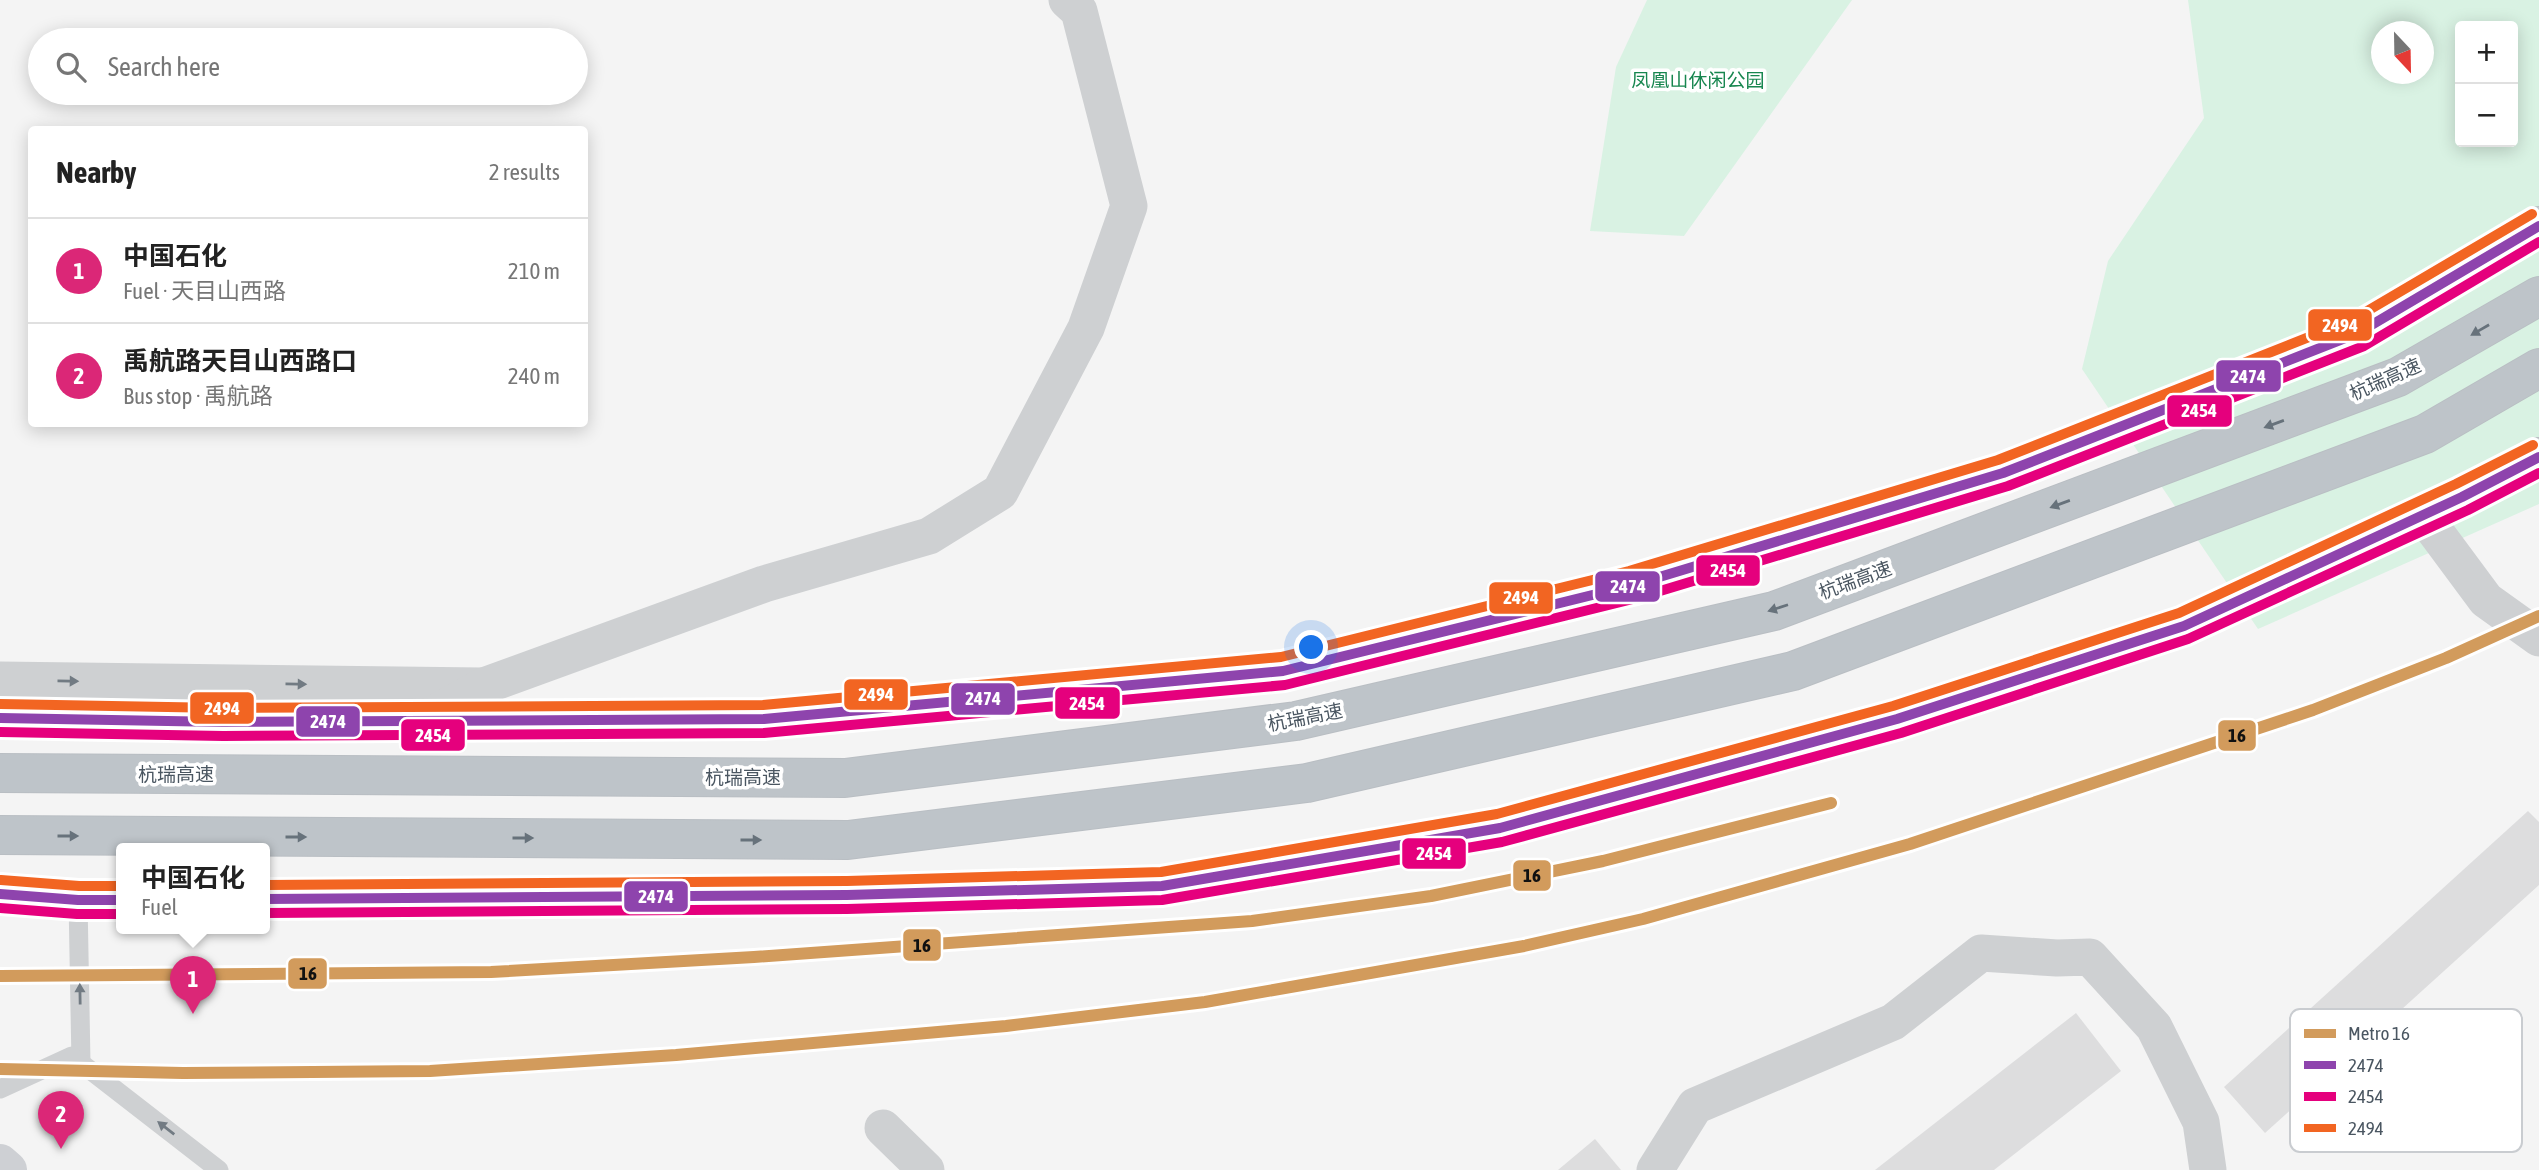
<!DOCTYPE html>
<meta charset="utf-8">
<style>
:root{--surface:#fff;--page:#f2f2f2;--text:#222;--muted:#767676;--line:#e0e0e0;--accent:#db2777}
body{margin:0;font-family:"Asap Condensed","Noto Sans SC",sans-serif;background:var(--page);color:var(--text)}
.controls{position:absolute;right:21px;top:21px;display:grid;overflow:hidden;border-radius:7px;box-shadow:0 4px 18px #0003}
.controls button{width:63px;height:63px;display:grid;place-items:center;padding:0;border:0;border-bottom:2px solid var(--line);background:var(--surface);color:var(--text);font:35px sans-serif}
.compass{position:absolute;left:2371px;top:21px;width:63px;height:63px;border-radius:50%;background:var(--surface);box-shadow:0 4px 18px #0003;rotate:158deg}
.you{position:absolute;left:1312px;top:648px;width:24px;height:24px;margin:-18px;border:5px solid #fff;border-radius:50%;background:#1a73e8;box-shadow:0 0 0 10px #1a73e833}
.badge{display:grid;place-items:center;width:46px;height:46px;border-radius:50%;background:var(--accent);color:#fff;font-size:23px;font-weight:700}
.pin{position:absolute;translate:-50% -58px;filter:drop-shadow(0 2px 4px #0008)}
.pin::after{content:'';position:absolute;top:37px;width:24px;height:21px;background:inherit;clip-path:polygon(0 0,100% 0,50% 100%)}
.popup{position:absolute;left:116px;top:843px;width:154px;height:91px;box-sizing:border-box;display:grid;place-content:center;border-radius:7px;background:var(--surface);filter:drop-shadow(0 2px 5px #0005);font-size:23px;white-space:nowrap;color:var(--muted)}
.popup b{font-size:26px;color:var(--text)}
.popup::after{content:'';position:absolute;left:50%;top:100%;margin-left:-14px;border:14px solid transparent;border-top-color:var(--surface)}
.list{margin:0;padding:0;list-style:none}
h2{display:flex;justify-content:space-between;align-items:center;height:91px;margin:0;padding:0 28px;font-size:30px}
h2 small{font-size:23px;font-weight:400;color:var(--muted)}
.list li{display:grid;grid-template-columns:46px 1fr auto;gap:21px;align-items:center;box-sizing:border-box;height:105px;padding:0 28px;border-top:2px solid var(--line)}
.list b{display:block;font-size:26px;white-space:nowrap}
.list p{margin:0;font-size:23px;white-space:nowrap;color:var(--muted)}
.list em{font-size:23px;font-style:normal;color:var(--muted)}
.icon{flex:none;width:38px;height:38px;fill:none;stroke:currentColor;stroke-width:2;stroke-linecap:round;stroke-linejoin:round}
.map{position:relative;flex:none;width:2539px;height:1170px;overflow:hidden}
.search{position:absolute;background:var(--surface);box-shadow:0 4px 18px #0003;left:28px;top:28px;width:560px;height:77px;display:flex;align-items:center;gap:18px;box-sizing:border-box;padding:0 24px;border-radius:38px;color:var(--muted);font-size:26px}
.panel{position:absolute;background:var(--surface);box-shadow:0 4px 18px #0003;left:28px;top:126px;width:560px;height:301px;border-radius:7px}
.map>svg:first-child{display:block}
.green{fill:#d9f2e3;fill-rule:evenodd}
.building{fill:#ddddde}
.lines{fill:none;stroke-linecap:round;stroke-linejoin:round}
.trunk-casing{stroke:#b9bec3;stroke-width:40}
.motorway-casing{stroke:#b9bec3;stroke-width:40}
.service{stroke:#ced0d2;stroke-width:19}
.minor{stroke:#ced0d2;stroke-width:37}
.secondary{stroke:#ced0d4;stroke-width:38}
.trunk{stroke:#c4c9cd;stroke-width:38}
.motorway{stroke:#bec4c9;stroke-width:38}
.bus-1-casing{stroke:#fff;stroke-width:16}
.bus-2-casing{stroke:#fff;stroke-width:16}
.bus-3-casing{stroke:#fff;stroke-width:16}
.bus-1{stroke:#8e44ad;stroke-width:10}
.bus-2{stroke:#e5007d;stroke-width:10}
.bus-3{stroke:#f26522;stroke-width:10}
.metro-1-casing{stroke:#fff;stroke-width:18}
.metro-1{stroke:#d29b5c;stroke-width:12}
.oneway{fill:#67727b}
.oneway2{fill:#727b83}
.labels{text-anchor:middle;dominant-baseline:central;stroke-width:7;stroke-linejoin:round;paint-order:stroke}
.park-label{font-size:19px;fill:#17864f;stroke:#fff}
.street-label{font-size:19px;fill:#4a5661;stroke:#fff}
.key{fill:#fff;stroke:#c9ccd0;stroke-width:2}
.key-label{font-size:19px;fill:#4a5661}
.line-badge{stroke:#fff;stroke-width:2.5}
.badge-label{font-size:19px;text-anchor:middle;font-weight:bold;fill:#fff}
.pale-badge-label{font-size:19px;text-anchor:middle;font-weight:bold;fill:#111}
</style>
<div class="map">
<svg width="2539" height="1170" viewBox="0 0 2539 1170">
<rect width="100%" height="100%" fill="#f4f4f4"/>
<!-- green -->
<g class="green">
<path d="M 1647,0 L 1852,0 L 1684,236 L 1590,231 L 1616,67 Z"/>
<path d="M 2188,0 L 2539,0 L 2539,504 L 2258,629 L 2082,369 L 2108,261 L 2204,118 ZM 2460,26 L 2513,26 L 2513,142 L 2460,142 ZM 2382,32 L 2424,32 L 2424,74 L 2382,74 Z"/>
</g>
<!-- building -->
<g class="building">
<path d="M 2528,811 L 2539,822 L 2539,885 L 2265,1133 L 2224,1087 Z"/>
<path d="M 2076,1013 L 2121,1071 L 1994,1170 L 1875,1170 Z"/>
<path d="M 1595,1139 L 1621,1170 L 1558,1170 Z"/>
</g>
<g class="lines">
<defs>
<g id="trunk">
<path d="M 0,718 L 223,722 L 764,719 L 1283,671 L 1633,585 L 2003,473 L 2358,333 L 2539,226"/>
<path d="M 0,894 L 78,900 L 121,900"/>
<path d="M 265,899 L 847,895 L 1162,886 L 1500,828 L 1897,719 L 2184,626 L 2462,497 L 2539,457"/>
</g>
<g id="motorway">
<path d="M 0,773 L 845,778 L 1296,721 L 1774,611 L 2398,377 L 2539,296"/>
<path d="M 0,835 L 848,840 L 1307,783 L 1793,671 L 2425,434 L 2539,368"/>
</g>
</defs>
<!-- trunk casing -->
<use href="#trunk" class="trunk-casing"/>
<!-- motorway casing -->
<use href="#motorway" class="motorway-casing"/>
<!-- service -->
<g class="service">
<path d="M 78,900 L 81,1063"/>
<path d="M 0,1089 L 72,1056 L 219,1170"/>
</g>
<!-- minor -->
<g class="minor">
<path d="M 2423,515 L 2486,600 L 2539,638"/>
<path d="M 0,680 L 482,686"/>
<path d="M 421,721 L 484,686 L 764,584 L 929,536 L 1000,492 L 1086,328 L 1129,206 L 1079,11 L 1067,0"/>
<path d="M 883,1128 L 926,1170"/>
<path d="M 1655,1170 L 1695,1106 L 1893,1022 L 1981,953 L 2057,958 L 2090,957 L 2154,1027 L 2201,1122 L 2208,1170"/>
</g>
<!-- secondary -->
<path class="secondary" d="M 0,1163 L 8,1170"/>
<!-- trunk -->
<use href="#trunk" class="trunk"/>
<!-- motorway -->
<use href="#motorway" class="motorway"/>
<defs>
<g id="bus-1">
<path d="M 0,718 L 223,722 L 764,719 L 1283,671 L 1633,585 L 2003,473 L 2358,333 L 2539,226"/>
<path d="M 0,894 L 78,900 L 121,900"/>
<path d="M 265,899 L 847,895 L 1162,886 L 1500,828 L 1897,719 L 2184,626 L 2462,497 L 2539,457"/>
</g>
<g id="bus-2">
<path d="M 0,732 L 223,736 L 764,733 L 1285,685 L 1637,598 L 2008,486 L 2364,346 L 2539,242"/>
<path d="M 0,908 L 77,914 L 121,914"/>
<path d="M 265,913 L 847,909 L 1162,900 L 1502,842 L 1901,733 L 2188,639 L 2468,510 L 2539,473"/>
</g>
<g id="bus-3">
<path d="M 0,704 L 223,708 L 763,705 L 1281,657 L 1629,571 L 1998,460 L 2352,320 L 2532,214"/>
<path d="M 1,880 L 79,886 L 121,886"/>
<path d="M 265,885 L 847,881 L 1161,872 L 1497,814 L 1893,706 L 2179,613 L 2456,484 L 2533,445"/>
</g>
</defs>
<!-- bus-1 casing -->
<use href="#bus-1" class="bus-1-casing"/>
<!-- bus-2 casing -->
<use href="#bus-2" class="bus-2-casing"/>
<!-- bus-3 casing -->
<use href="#bus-3" class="bus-3-casing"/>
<!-- bus-1 -->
<use href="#bus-1" class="bus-1"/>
<!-- bus-2 -->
<use href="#bus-2" class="bus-2"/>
<!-- bus-3 -->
<use href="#bus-3" class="bus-3"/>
<defs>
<g id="metro-1">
<path d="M 0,976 L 491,972 L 754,957 L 1252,921 L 1431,896 L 1603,861 L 1831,803"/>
<path d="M 0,1069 L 183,1073 L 430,1071 L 676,1055 L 1006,1026 L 1205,1002 L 1524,946 L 1643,919 L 1910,844 L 2313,710 L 2446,658 L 2539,616"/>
</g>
</defs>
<!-- metro-1 casing -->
<use href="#metro-1" class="metro-1-casing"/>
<!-- metro-1 -->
<use href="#metro-1" class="metro-1"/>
</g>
<!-- one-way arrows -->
<defs><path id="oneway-solid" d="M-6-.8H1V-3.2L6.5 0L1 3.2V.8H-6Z" transform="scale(1.75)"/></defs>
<g class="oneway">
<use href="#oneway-solid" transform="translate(2480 330) rotate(150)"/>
<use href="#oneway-solid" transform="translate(2274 424) rotate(160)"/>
<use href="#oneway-solid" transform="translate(2060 504) rotate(160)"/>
<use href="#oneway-solid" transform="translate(1778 608) rotate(162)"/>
<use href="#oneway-solid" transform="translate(68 836)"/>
<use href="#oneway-solid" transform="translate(296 837)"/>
<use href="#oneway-solid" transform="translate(523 838)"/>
<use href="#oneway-solid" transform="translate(751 840)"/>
</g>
<g class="oneway2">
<use href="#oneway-solid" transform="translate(68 681) rotate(1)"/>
<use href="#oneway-solid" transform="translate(296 684) rotate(1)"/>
<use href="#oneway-solid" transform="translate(80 994) rotate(-91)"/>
<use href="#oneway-solid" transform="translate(166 1128) rotate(-142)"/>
</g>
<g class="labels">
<!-- park labels -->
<g class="park-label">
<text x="1698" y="80">凤凰山休闲公园</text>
</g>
<!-- street labels -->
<g class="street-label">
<text transform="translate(2385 379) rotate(-24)">杭瑞高速</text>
<text transform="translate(1855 580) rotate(-20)">杭瑞高速</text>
<text transform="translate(1305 717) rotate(-11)">杭瑞高速</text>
<text x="176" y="774">杭瑞高速</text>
<text x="743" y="777">杭瑞高速</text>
</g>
</g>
<!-- legend -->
<rect x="2290" y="1009" width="232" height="143" rx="10" class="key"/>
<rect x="2304" y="1029" width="32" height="9" fill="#d29b5c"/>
<rect x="2304" y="1061" width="32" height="8" fill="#8e44ad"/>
<rect x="2304" y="1092" width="32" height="9" fill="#e5007d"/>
<rect x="2304" y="1124" width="32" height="8" fill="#f26522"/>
<g class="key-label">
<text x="2348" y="1040">Metro 16</text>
<text x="2348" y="1072">2474</text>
<text x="2348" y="1103">2454</text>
<text x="2348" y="1135">2494</text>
</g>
<g class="line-badge">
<rect x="2307" y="308" width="66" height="34" rx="7" fill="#f26522"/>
<rect x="2215" y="359" width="67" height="34" rx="7" fill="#8e44ad"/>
<rect x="2166" y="394" width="67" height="34" rx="7" fill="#e5007d"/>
<rect x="1695" y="554" width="66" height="33" rx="7" fill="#e5007d"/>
<rect x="1594" y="570" width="67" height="33" rx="7" fill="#8e44ad"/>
<rect x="1488" y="581" width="66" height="34" rx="7" fill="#f26522"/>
<rect x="843" y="678" width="66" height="33" rx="7" fill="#f26522"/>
<rect x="950" y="682" width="66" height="34" rx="7" fill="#8e44ad"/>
<rect x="1054" y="686" width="67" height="34" rx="7" fill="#e5007d"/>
<rect x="189" y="691" width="66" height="34" rx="7" fill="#f26522"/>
<rect x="295" y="705" width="66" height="33" rx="7" fill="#8e44ad"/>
<rect x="400" y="718" width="66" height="34" rx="7" fill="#e5007d"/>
<rect x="2217" y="719" width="40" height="33" rx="7" fill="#d29b5c"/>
<rect x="1401" y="837" width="66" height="33" rx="7" fill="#e5007d"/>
<rect x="1512" y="859" width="40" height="33" rx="7" fill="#d29b5c"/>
<rect x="623" y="880" width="66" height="33" rx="7" fill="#8e44ad"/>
<rect x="902" y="928" width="40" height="34" rx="7" fill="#d29b5c"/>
<rect x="287" y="957" width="41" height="33" rx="7" fill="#d29b5c"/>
</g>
<g class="badge-label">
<text x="2340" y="332">2494</text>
<text x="2248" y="383">2474</text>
<text x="2199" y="417">2454</text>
<text x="1728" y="577">2454</text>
<text x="1628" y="593">2474</text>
<text x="1521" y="604">2494</text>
<text x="876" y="701">2494</text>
<text x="983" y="705">2474</text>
<text x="1087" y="710">2454</text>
<text x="222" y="715">2494</text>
<text x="328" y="728">2474</text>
<text x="433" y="742">2454</text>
<text x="1434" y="860">2454</text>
<text x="656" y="903">2474</text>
</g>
<g class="pale-badge-label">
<text x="2237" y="742">16</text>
<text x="1532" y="882">16</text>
<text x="922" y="952">16</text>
<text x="308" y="980">16</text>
</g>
</svg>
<div class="controls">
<button>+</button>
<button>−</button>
</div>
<svg class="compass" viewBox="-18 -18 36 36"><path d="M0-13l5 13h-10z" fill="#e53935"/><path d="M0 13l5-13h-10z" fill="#767676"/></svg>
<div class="you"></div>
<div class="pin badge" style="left:193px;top:1014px">1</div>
<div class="popup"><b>中国石化</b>Fuel</div>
<div class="pin badge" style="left:61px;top:1149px">2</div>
<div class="search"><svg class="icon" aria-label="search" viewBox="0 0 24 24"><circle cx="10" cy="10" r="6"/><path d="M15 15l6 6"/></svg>Search here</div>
<section class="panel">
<h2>Nearby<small>2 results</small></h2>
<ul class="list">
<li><span class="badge">1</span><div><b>中国石化</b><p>Fuel · 天目山西路</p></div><em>210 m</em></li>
<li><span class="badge">2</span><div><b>禹航路天目山西路口</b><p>Bus stop · 禹航路</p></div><em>240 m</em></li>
</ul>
</section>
</div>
